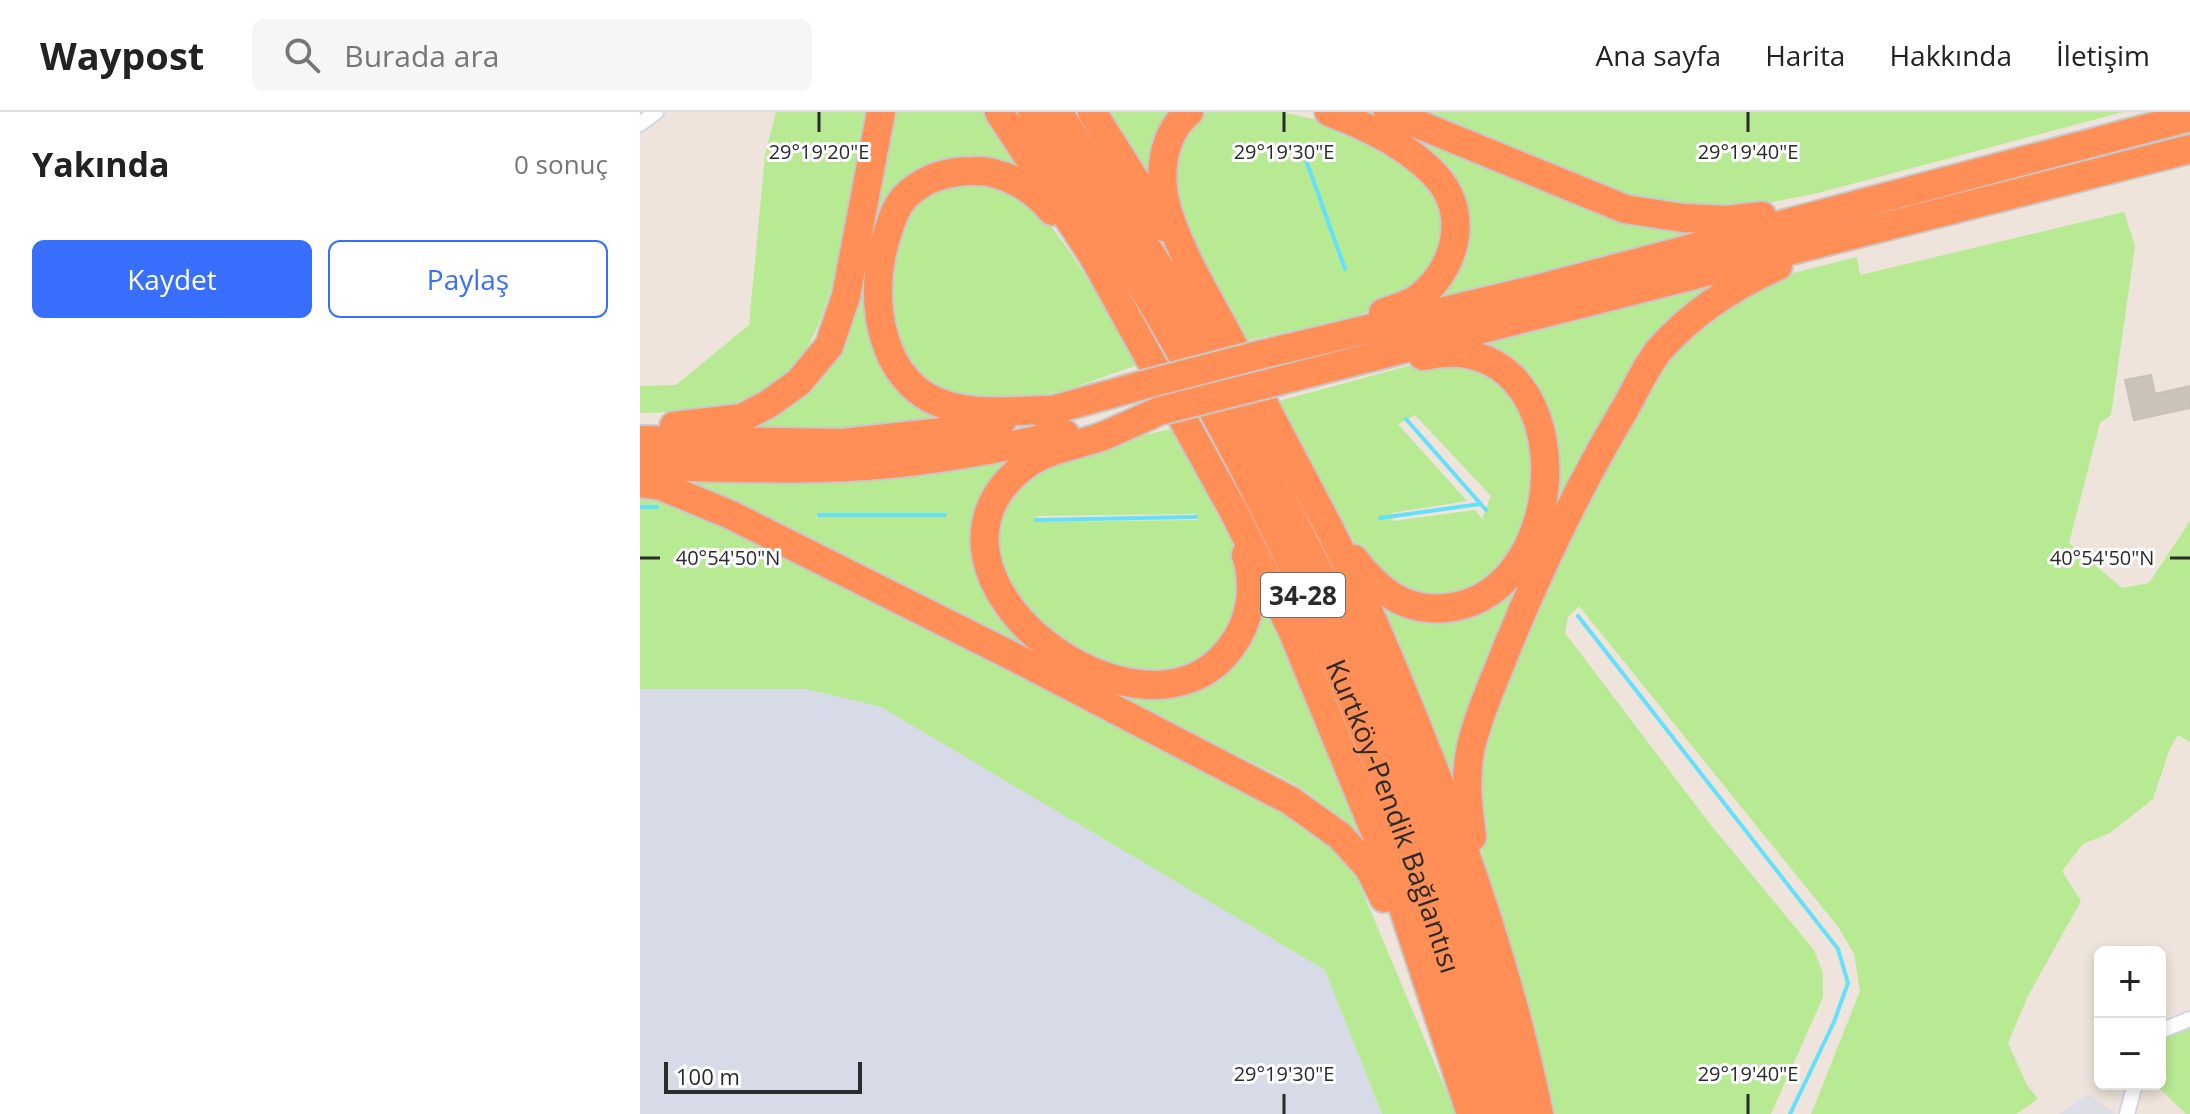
<!DOCTYPE html>
<html lang="tr">
<meta charset="utf-8">
<style>
:root{--surface:#fff;--page:#f6f6f6;--text:#222;--muted:#767676;--line:#e0e0e0;--accent:#386fff}
body{margin:0;font-family:"Open Sans",sans-serif;background:var(--page);color:var(--text)}
.controls{position:absolute;right:24px;bottom:24px;display:grid;overflow:hidden;border-radius:12px;box-shadow:0 4px 12px #0003}
.controls button{width:72px;height:72px;display:grid;place-items:center;padding:0;border:0;border-bottom:2px solid var(--line);background:var(--surface);color:var(--text);font:40px sans-serif}
.scale{position:absolute;left:24px;bottom:20px;width:198px;box-sizing:border-box;padding-left:8px;border:4px solid #2b2b2b;border-top:0;font-size:22px;line-height:28px;white-space:nowrap;color:#2b2b2b;-webkit-text-stroke:6px #fff;paint-order:stroke}
.list{margin:0;padding:0;list-style:none}
h2{display:flex;justify-content:space-between;align-items:center;height:104px;margin:0;padding:0 32px;font-size:34px}
h2 small{font-size:26px;font-weight:400;color:var(--muted)}
.actions{display:flex;gap:16px;padding:24px 32px}
.actions a{flex:1;padding:18px 0;border:2px solid var(--accent);border-radius:12px;text-align:center;font-size:28px;color:var(--accent)}
.actions .main{background:var(--accent);color:#fff}
.icon{flex:none;width:44px;height:44px;fill:none;stroke:currentColor;stroke-width:2;stroke-linecap:round;stroke-linejoin:round}
.map{position:relative;flex:none;width:1550px;height:1002px;overflow:hidden}
header{display:flex;align-items:center;gap:48px;box-sizing:border-box;height:112px;padding:0 40px;background:var(--surface);border-bottom:2px solid var(--line)}
header strong{font-size:38px}
nav{display:flex;gap:44px;margin-inline-start:auto;font-size:28px}
.search{width:560px;height:72px;background:var(--page);display:flex;align-items:center;gap:20px;box-sizing:border-box;padding:0 28px;border-radius:12px;color:var(--muted);font-size:30px}
main{display:flex}
aside{flex:1;background:var(--surface)}
.map>svg:first-child{display:block}
.industrial{fill:#dedde6}
.airport{fill:#d7dbe7}
.green{fill:#b8ea93;fill-rule:evenodd}
.lines{fill:none;stroke-linecap:round;stroke-linejoin:round}
.stream{stroke:#65e0fa;stroke-width:4}
.building{fill:#c9c3ba;stroke:#cac0b5;stroke-width:2}
.street-casing{stroke:#d1d6e5;stroke-width:18}
.highway-casing{stroke:#c8c8c8;stroke-width:32}
.street{stroke:#fff;stroke-width:14}
.highway{stroke:#ff8f56;stroke-width:28}
.highway-bridge-casing{stroke:#c8c8c8;stroke-width:32;stroke-linecap:butt}
.highway-bridge{stroke:#ff8f56;stroke-width:28}
.ticks{fill:none;stroke:#2b2b2b;stroke-width:3}
.labels{text-anchor:middle;dominant-baseline:central;stroke-width:6;stroke-linejoin:round;paint-order:stroke}
.shield{fill:#fff;stroke:#6b6b6b;stroke-width:2}
.shield-label{font-size:26px;font-weight:bold;fill:#2b2b2b}
.street-label{font-size:28px;fill:#2b2b2b;stroke:#fff}
.ticks-label{font-size:20px;text-anchor:middle;fill:#2b2b2b;stroke:#fff;stroke-width:6;stroke-linejoin:round;paint-order:stroke}
</style>
<header>
<strong>Waypost</strong>
<div class="search"><svg class="icon" aria-label="search" viewBox="0 0 24 24"><circle cx="10" cy="10" r="6"/><path d="M15 15l6 6"/></svg>Burada ara</div>
<nav><a>Ana sayfa</a><a>Harita</a><a>Hakkında</a><a>İletişim</a></nav>
</header>
<main>
<aside>
<h2>Yakında<small>0 sonuç</small></h2>
<ul class="list">
</ul>
<div class="actions"><a class="main">Kaydet</a><a>Paylaş</a></div>
</aside>
<div class="map">
<svg width="1550" height="1002" viewBox="0 0 1550 1002">
<rect width="100%" height="100%" fill="#eee4db"/>
<!-- industrial -->
<path class="industrial" d="M 1448,982 L 1476,1002 L 1419,1002 Z"/>
<!-- airport -->
<path class="airport" d="M 0,577 L 166,577 L 245,596 L 685,858 L 742,1002 L 0,1002 Z"/>
<!-- green -->
<g class="green">
<path d="M 136,0 L 225,0 C 213,64 199,200 158,248 C 143,266 115,285 92,292 C 62,300 31,300 0,301 L 0,274 L 36,273 L 109,213 L 125,43 Z"/>
<path d="M 255,0 L 349,0 L 392,66 L 270,69 L 231,216 L 314,307 L 216,316 L 100,317 L 177,264 L 230,119 L 245,64 Z"/>
<path d="M 461,0 L 533,0 L 512,77 Z"/>
<path d="M 567,0 L 642,0 L 674,7 L 725,30 L 774,61 L 799,89 L 805,110 L 791,161 L 754,189 L 712,206 L 604,229 L 538,103 L 533,45 L 546,17 Z"/>
<path d="M 717,0 L 734,0 L 851,51 L 1049,114 L 1048,124 L 788,190 L 825,96 Z"/>
<path d="M 771,0 L 1483,0 L 1178,81 L 1098,97 L 1098,100 L 973,84 Z"/>
<path d="M 321,70 C 332,70 347,68 358,72 C 415,92 466,202 497,253 L 424,279 L 370,289 L 294,280 L 265,255 L 246,178 L 267,102 L 289,80 Z"/>
<path d="M 1484,100 L 1495,134 L 1471,303 L 1460,311 L 1429,431 L 1482,476 L 1509,471 L 1550,409 L 1550,630 L 1538,623 L 1530,636 L 1513,687 L 1470,721 L 1443,732 L 1422,759 L 1441,789 L 1388,884 L 1368,931 L 1387,973 L 1398,987 L 1376,1002 L 1171,1002 L 1220,879 L 1214,842 L 1199,816 L 939,494 L 928,505 L 925,521 L 1070,712 L 1174,838 L 1183,861 L 1183,885 L 1131,1002 L 913,1002 L 866,814 L 844,751 L 834,686 L 837,644 L 903,475 L 998,289 L 1054,213 L 1133,166 L 1217,145 L 1220,163 Z"/>
<path d="M 1088,166 L 931,378 L 818,703 L 726,473 L 846,496 L 877,473 L 897,440 L 908,299 L 825,233 Z"/>
<path d="M 782,250 L 837,253 L 879,289 L 892,346 L 885,400 L 877,424 L 864,448 L 850,463 L 833,475 L 805,485 L 777,483 L 743,468 L 715,431 L 639,289 ZM 775,303 L 851,384 L 842,407 L 835,398 L 753,409 L 752,401 L 827,389 L 758,312 Z"/>
<path d="M 536,316 L 590,425 L 603,466 L 586,528 L 552,557 L 491,562 L 409,525 L 355,453 L 360,392 L 388,360 L 463,332 ZM 554,402 L 558,408 L 396,410 L 397,404 Z"/>
<path d="M 382,346 L 337,434 L 409,543 L 553,575 L 621,473 L 676,618 L 730,731 L 663,677 L 638,663 L 31,365 Z"/>
<path d="M 0,384 L 33,391 L 62,403 L 330,535 L 334,541 L 655,705 L 688,730 L 713,757 L 816,1002 L 742,1002 L 685,858 L 241,595 L 166,577 L 0,577 Z"/>
<path d="M 1550,915 L 1550,1002 L 1546,1002 L 1515,972 L 1520,972 L 1520,930 L 1528,922 Z"/>
</g>
<g class="lines">
<!-- stream -->
<g class="stream">
<path d="M 661,34 L 705,157"/>
<path d="M 766,307 L 846,398"/>
<path d="M 0,395 L 17,395"/>
<path d="M 179,403 L 305,403"/>
<path d="M 740,406 L 840,392"/>
<path d="M 396,408 L 556,405"/>
<path d="M 938,504 L 1198,837 L 1208,871 L 1194,910 L 1150,1002"/>
</g>
</g>
<!-- building -->
<path class="building" d="M 1511,263 L 1515,282 L 1550,274 L 1550,296 L 1494,308 L 1485,268 Z"/>
<g class="lines">
<defs>
<g id="street">
<path d="M 0,12 L 16,0"/>
<path d="M 1520,919 L 1550,907"/>
<path d="M 1487,1002 L 1495,972"/>
</g>
<g id="highway">
<path d="M 359,0 L 453,144 L 594,400 L 652,518 L 750,756 L 831,1002"/>
<path id="s1" d="M 392,0 C 463,107 531,218 591,332 C 704,545 790,771 855,1002"/>
<path d="M 418,0 L 544,193 L 715,531 L 755,627 L 824,819 L 867,951 L 880,1002"/>
<path d="M 452,0 L 525,115"/>
<path d="M 549,0 C 519,25 517,72 530,106 C 543,145 566,183 586,220 C 619,284 654,348 687,412 C 721,478 750,548 778,617 C 828,742 872,869 899,1002"/>
<path d="M 689,0 C 727,14 767,33 795,63 C 829,99 818,152 782,183 C 773,192 755,196 743,201"/>
<path d="M 748,0 L 985,97 L 1043,106 L 1087,108 L 1122,104"/>
<path d="M 412,99 C 394,77 364,58 334,59 C 308,59 282,66 263,87 C 254,98 250,113 246,126 C 227,185 239,275 309,294 C 343,304 383,297 418,298"/>
<path d="M 619,243 L 897,177 L 1550,5"/>
<path d="M 634,270 L 1550,37"/>
<path d="M 519,299 C 499,308 478,318 458,326 C 433,334 405,338 384,354 C 247,462 504,655 591,535 C 611,509 616,474 606,443"/>
<path d="M 402,301 L 503,273"/>
<path d="M 34,314 L 102,306 L 130,291 L 159,270 L 189,234 L 206,184 L 241,0"/>
<path d="M 0,328 L 203,331 L 311,319 L 362,309"/>
<path d="M 0,354 C 83,355 167,360 250,352 C 309,346 368,335 425,322"/>
<path d="M 0,371 L 21,374 L 91,403 L 372,544 L 651,689 L 700,724 L 729,756 L 744,786"/>
<path d="M 714,447 C 738,478 764,500 806,496 C 940,483 944,209 783,244"/>
<path d="M 832,725 C 828,695 824,666 831,635 C 839,600 855,567 868,533 C 901,453 939,374 983,300 C 995,280 1005,255 1020,237 C 1053,200 1093,174 1138,154"/>
</g>
</defs>
<!-- street casing -->
<use href="#street" class="street-casing"/>
<!-- highway casing -->
<use href="#highway" class="highway-casing"/>
<!-- street -->
<use href="#street" class="street"/>
<!-- highway -->
<use href="#highway" class="highway"/>
<defs>
<g id="highway-bridge">
<path d="M 503,273 L 619,243"/>
<path d="M 519,299 L 634,270"/>
</g>
</defs>
<!-- highway-bridge casing -->
<use href="#highway-bridge" class="highway-bridge-casing"/>
<!-- highway-bridge -->
<use href="#highway-bridge" class="highway-bridge"/>
</g>
<!-- ticks -->
<path class="ticks" d="M 179,0 L 179,20M 644,0 L 644,20M 1108,0 L 1108,20M 0,446 L 20,446M 1530,446 L 1550,446M 644,982 L 644,1002M 1108,982 L 1108,1002"/>
<g class="labels">
<!-- shield labels -->
<rect class="shield" x="621" y="461" width="84" height="44" rx="6"/>
<g class="shield-label">
<text x="663" y="483">34-28</text>
</g>
<!-- street labels -->
<g class="street-label">
<text stroke="none"><textPath href="#s1" startOffset="794">Kurtköy-Pendik Bağlantısı</textPath></text>
</g>
</g>
<g class="ticks-label">
<text x="179" y="47">29°19'20"E</text>
<text x="644" y="47">29°19'30"E</text>
<text x="1108" y="47">29°19'40"E</text>
<text x="88" y="453">40°54'50"N</text>
<text x="1462" y="453">40°54'50"N</text>
<text x="644" y="969">29°19'30"E</text>
<text x="1108" y="969">29°19'40"E</text>
</g>
</svg>
<div class="controls">
<button>+</button>
<button>−</button>
</div>
<div class="scale">100 m</div>
</div>
</main>
